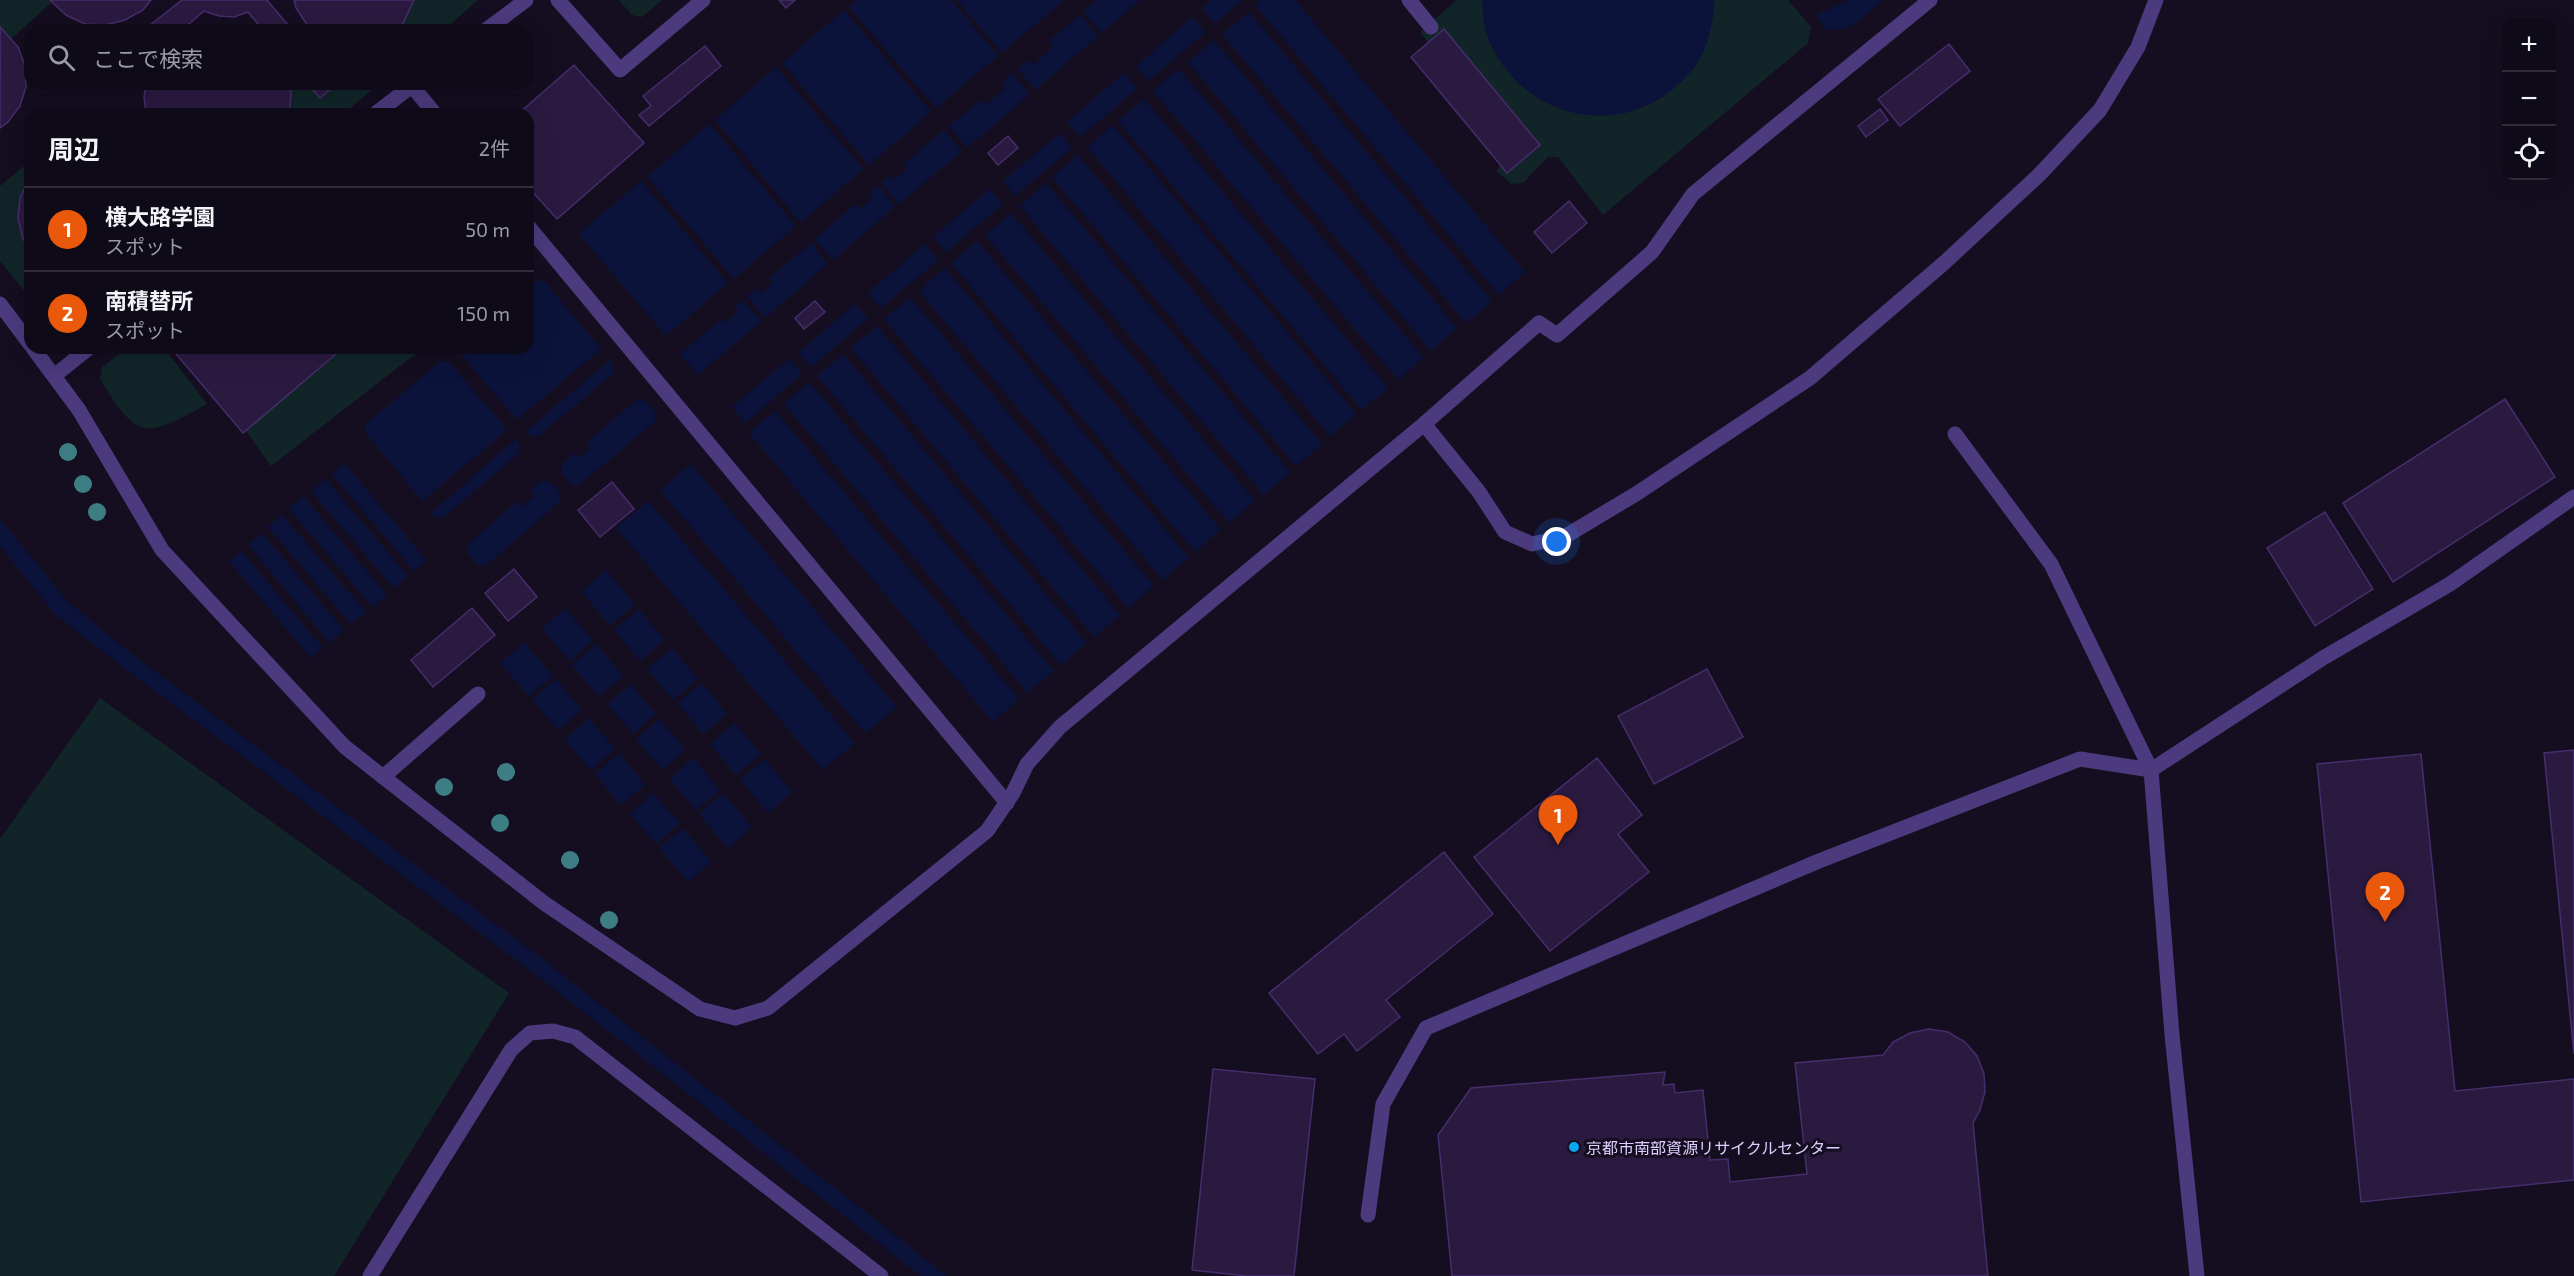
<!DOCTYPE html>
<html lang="ja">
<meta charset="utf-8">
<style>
:root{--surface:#0f0a18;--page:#181321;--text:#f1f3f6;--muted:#9b9aa2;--line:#2f2b37;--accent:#ea580c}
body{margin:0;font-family:"Exo 2","Noto Sans JP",sans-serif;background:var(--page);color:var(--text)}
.controls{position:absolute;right:18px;top:18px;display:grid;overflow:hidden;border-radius:12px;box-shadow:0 6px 24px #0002}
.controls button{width:54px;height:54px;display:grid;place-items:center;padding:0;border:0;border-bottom:2px solid var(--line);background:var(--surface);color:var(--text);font:30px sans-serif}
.you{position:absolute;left:1557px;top:542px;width:21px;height:21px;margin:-15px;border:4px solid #fff;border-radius:50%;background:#1a73e8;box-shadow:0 0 0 9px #1a73e833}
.badge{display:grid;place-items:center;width:39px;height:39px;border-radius:50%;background:var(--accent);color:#fff;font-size:20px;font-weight:700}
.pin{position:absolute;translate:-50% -50px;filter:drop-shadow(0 2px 3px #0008)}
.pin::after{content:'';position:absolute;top:32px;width:21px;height:18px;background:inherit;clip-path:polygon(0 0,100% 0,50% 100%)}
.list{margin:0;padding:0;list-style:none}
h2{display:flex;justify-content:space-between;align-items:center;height:78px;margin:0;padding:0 24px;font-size:26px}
h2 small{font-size:20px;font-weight:400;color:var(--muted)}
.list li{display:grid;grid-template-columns:39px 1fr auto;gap:18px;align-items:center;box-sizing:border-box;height:84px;padding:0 24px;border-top:2px solid var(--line)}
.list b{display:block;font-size:22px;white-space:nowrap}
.list p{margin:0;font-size:20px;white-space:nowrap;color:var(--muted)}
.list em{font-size:20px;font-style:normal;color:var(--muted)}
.icon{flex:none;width:33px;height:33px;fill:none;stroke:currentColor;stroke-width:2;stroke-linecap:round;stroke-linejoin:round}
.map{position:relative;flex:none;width:2574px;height:1276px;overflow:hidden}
.search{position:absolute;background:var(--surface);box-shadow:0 6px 24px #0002;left:24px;top:24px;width:510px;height:66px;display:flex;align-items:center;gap:15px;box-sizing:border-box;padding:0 21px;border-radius:18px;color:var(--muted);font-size:22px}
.panel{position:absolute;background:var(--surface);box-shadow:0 6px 24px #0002;left:24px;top:108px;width:510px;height:246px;border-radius:18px}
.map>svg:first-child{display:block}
.green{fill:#112529}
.water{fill:#0b133b}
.building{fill:#2a1a40;stroke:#462d6b;stroke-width:1.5}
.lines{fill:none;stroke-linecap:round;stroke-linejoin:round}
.lane{stroke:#4b3a7d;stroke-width:15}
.street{stroke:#4b3a7d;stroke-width:15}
.tree{fill:#3c7e83}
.poi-dot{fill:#09a8ee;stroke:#140e20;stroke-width:2}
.labels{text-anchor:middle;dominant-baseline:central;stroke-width:6;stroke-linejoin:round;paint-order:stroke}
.poi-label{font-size:16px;fill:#ddcefd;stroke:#140e20;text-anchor:start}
</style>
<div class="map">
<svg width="2574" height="1276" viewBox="0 0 2574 1276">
<rect width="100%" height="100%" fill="#140e20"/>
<!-- green -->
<g class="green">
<path d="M 0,0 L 54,0 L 0,49 Z"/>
<path d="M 330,0 L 478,0 L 444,30 L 314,30 Z"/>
<path d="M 619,0 L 662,0 L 642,17 L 632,15 Z"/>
<path d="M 1457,0 L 1788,0 L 1811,27 L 1808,43 L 1801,49 L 1603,215 L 1558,157 L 1548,157 L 1523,183 L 1512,184 L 1496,171 L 1512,149 L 1420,32 Z"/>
<path d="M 250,84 L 379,84 L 343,114 L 214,114 Z"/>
<path d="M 30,161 L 30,298 L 0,261 L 0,186 Z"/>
<path d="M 127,348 L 164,348 L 207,404 C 146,438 138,442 100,379 L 102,367 Z"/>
<path d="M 327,348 L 423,348 L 271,466 L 238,420 Z"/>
<path d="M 100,698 L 509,993 L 334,1276 L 0,1276 L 0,839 Z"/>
</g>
<!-- water -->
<g class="water">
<path d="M 857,0 L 951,0 L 998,56 L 936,108 L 849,7 Z"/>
<path d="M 957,0 L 1064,0 L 1002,53 Z"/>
<path d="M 1097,0 L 1140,0 L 1102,33 L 1083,12 Z"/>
<path d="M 1212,0 L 1242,0 L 1215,23 L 1202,8 Z"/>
<path d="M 1261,0 L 1295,0 L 1525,272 L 1499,295 L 1255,5 Z"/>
<path d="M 1482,0 L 1715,0 C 1713,22 1709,46 1696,65 C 1637,145 1523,127 1487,36 C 1483,25 1483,11 1482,0 Z"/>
<path d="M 1846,0 L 1882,0 C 1862,18 1855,32 1826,30 L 1816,16 C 1826,8 1836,8 1846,0 Z"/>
<path d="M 844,10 L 931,112 L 869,165 L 782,63 Z"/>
<path d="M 1249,12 L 1492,301 L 1466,323 L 1222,34 Z"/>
<path d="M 1080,15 L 1098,36 L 1035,90 L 1018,69 L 1028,60 L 1033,65 L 1053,47 L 1049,41 Z"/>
<path d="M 1193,17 L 1205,33 L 1148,81 L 1136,66 Z"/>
<path d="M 1214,40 L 1457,328 L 1431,351 L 1188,62 Z"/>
<path d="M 776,67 L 863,169 L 801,223 L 715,120 Z"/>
<path d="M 1179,69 L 1424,358 L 1398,380 L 1153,91 Z"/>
<path d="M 1012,73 L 1030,94 L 967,148 L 949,126 L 980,100 L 985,105 L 1006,88 L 1002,82 Z"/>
<path d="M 1124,73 L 1137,89 L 1080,137 L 1067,122 Z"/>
<path d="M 1144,99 L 1388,388 L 1362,410 L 1118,121 Z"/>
<path d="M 709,124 L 796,226 L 734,279 L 647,177 Z"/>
<path d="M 1113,125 L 1356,414 L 1330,436 L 1087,147 Z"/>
<path d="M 944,130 L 962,151 L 899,204 L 881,183 L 890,175 L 894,180 L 907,169 L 903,164 Z"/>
<path d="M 1060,133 L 1072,148 L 1015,196 L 1003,181 Z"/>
<path d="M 1078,155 L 1322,444 L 1296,466 L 1052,177 Z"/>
<path d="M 641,181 L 728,283 L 666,336 L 579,234 Z"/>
<path d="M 1046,183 L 1290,472 L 1264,495 L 1020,206 Z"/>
<path d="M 878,185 L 895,207 L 833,260 L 815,239 L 856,204 L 860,208 L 873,198 L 869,193 Z"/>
<path d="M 990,189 L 1003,204 L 946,252 L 933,237 Z"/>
<path d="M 1011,213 L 1255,501 L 1229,523 L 985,235 Z"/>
<path d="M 977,241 L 1221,530 L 1195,552 L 951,263 Z"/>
<path d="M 811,243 L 828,264 L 765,318 L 747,296 L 756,289 L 760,293 L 773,283 L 769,278 Z"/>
<path d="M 925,244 L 938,260 L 881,308 L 868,293 Z"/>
<path d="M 945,268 L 1189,558 L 1163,580 L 919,291 Z"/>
<path d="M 536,281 L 544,281 L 601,349 L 517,420 L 460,353 L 460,348 L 528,348 L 528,287 Z"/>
<path d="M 910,297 L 1154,586 L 1128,608 L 884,319 Z"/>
<path d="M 743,300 L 761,321 L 698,375 L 680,354 L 721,319 L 726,323 L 738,312 L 734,307 Z"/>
<path d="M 855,304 L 868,319 L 811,367 L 798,353 Z"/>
<path d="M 877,326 L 1120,615 L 1094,637 L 851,348 Z"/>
<path d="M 843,354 L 1087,643 L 1061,665 L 817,376 Z"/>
<path d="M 789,359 L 802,374 L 745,423 L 732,407 Z"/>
<path d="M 610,360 L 614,364 L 614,373 L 540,435 L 531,436 L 526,431 Z"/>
<path d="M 440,362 L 449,362 L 507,430 L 422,501 L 365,432 L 366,424 Z"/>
<path d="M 809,382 L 1054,671 L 1028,693 L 784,404 Z"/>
<path d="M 637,400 L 646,401 L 656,413 L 655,422 L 579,485 L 572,485 L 561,472 L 562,464 L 574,453 L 579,458 L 591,448 L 587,442 Z"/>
<path d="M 775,411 L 1019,699 L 993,722 L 749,433 Z"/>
<path d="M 516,439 L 519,444 L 519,453 L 444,517 L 436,518 L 431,513 Z"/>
<path d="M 344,463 L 426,560 L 414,571 L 332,474 Z"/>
<path d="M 691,464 L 897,707 L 865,733 L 660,490 Z"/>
<path d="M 325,479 L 408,576 L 394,588 L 311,491 Z"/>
<path d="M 542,481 L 551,482 L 560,493 L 560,502 L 485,566 L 477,564 L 467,553 L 467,545 L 517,501 L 522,507 L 535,496 L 530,490 Z"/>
<path d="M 303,496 L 387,595 L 373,607 L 289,509 Z"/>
<path d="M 648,501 L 855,743 L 823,770 L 616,528 Z"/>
<path d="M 282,515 L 366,612 L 351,624 L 268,527 Z"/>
<path d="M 0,519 L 68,602 L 142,662 L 541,958 L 947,1276 L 921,1276 L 534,973 L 131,673 L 55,614 L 0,546 Z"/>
<path d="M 262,533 L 344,630 L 330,643 L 248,545 Z"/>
<path d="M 241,551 L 323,648 L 311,658 L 229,561 Z"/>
<path d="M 606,570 L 635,604 L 610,626 L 582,592 Z"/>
<path d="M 565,608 L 593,640 L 570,661 L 542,629 Z"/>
<path d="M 639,609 L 664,640 L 640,661 L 614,630 Z"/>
<path d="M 524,642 L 553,676 L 529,696 L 500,663 Z"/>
<path d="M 596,644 L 623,676 L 599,696 L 572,665 Z"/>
<path d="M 672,648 L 698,679 L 673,700 L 647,669 Z"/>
<path d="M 556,679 L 582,710 L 558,730 L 532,700 Z"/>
<path d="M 702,683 L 727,714 L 703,734 L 678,703 Z"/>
<path d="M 631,684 L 656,714 L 633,734 L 608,704 Z"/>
<path d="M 589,718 L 615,749 L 591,770 L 565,739 Z"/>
<path d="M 660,719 L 685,750 L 662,770 L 636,739 Z"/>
<path d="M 735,723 L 761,754 L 736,775 L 710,744 Z"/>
<path d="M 619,753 L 645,785 L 621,805 L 595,774 Z"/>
<path d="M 693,758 L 720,790 L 696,810 L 670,779 Z"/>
<path d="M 765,759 L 792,792 L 768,813 L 740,780 Z"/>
<path d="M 653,793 L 680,823 L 656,844 L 630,814 Z"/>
<path d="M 723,793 L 752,827 L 728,848 L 699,814 Z"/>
<path d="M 683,828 L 711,862 L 688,882 L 659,848 Z"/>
</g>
<!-- building -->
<g class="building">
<path d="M 50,0 L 151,0 L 143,10 L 125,20 L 105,25 L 85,24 L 66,15 Z"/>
<path d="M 182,0 L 267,0 L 292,30 L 263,30 L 248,12 L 234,17 L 219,16 L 204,11 L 182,30 L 144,30 Z"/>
<path d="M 294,0 L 414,0 L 403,23 L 396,30 L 313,30 L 307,25 L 296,8 Z"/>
<path d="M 779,0 L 795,0 L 786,8 Z"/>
<path d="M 204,25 L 228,25 L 244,30 L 190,30 Z"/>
<path d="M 0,27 L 18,47 L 25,66 L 26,87 L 20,106 L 8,122 L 0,128 Z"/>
<path d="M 1444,29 L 1540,145 L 1507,173 L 1411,57 Z"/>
<path d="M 1949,44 L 1970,71 L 1900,126 L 1878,99 Z"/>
<path d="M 705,46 L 721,66 L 649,126 L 639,115 L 651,106 L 643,96 Z"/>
<path d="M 574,65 L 644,143 L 557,219 L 528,187 L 528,114 L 518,114 Z"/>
<path d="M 146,84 L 289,84 L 291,93 L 289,114 L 146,114 L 144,97 Z"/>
<path d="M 308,84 L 336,84 L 320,98 Z"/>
<path d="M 1880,109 L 1888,120 L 1866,137 L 1858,126 Z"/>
<path d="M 1008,136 L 1018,148 L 998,165 L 988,153 Z"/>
<path d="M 30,177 L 30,249 L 23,239 L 18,219 L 20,198 Z"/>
<path d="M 1569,201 L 1587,223 L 1552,253 L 1534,232 Z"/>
<path d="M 815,301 L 825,312 L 804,329 L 795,318 Z"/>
<path d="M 171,348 L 343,348 L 243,433 Z"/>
<path d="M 2505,399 L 2555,477 L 2393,582 L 2343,503 Z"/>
<path d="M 612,482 L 634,509 L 600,537 L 578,510 Z"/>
<path d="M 2325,512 L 2373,589 L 2315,626 L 2267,548 Z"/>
<path d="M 514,569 L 537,597 L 508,621 L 485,593 Z"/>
<path d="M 472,608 L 495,635 L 433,687 L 411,660 Z"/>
<path d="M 1707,669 L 1743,737 L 1654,784 L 1618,716 Z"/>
<path d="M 2574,750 L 2574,1054 L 2544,753 Z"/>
<path d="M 2421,754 L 2455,1091 L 2574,1079 L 2574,1180 L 2361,1202 L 2317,764 Z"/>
<path d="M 1597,758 L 1642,815 L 1618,834 L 1649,872 L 1550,951 L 1474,857 Z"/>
<path d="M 1444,852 L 1493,914 L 1386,1000 L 1400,1017 L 1357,1051 L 1344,1034 L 1318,1054 L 1269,993 Z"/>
<path d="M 1929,1029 L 1948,1032 L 1965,1042 L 1977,1056 L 1984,1074 L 1985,1092 L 1980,1110 L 1973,1123 L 1988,1276 L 1452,1276 L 1438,1135 L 1471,1088 L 1665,1072 L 1663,1085 L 1674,1084 L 1675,1093 L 1703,1090 L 1710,1160 L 1728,1159 L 1730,1182 L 1807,1174 L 1795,1063 L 1883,1055 L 1893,1042 L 1910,1033 Z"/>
<path d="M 1213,1069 L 1315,1079 L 1294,1276 L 1247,1276 L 1192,1270 Z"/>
</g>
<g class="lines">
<!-- lane -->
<g class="lane">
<path d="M 558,0 L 620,70 L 703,0"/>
<path d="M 1409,0 L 1431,27"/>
<path d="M 486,30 L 526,0"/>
<path d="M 412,86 L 435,114"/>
<path d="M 375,114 L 414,84"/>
<path d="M 528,226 L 1007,803"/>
<path d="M 0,304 L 30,344"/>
<path d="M 33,348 L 79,410 L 162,550 L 345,747 L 544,903 L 700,1009 L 735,1018 L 768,1008 L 987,831 L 1013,793 L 1027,764 L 1060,727 L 1424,424 L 1539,323 L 1557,335 L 1652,252 L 1693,194 L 1930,0"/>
<path d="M 54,376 L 89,348"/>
<path d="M 1424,424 L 1479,492 L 1505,532 L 1532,544 L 1564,537 L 1636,494 L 1810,378 L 1944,263 L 2039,175 L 2100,110 L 2138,47 L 2156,0"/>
<path d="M 1955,434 L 2051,564 L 2151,770 L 2172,1035 L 2197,1276"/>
<path d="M 383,777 L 478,694"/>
<path d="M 1368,1215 L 1383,1104 L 1426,1028 L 1819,861 L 2080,759 L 2151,770 L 2323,658 L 2450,584 L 2574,497"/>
</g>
<!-- street -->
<path class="street" d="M 370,1276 L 511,1050 L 530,1033 L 553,1031 L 575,1037 L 881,1276"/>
</g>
<!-- trees -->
<g class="tree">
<circle cx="68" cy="452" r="9"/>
<circle cx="83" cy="484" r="9"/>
<circle cx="97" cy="512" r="9"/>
<circle cx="506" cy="772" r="9"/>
<circle cx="444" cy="787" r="9"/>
<circle cx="500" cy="823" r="9"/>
<circle cx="570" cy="860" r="9"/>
<circle cx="609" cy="920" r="9"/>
</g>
<!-- markers -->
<circle class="poi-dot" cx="1574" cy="1147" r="6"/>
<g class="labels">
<!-- poi labels -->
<g class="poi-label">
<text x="1586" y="1147">京都市南部資源リサイクルセンター</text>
</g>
</g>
</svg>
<div class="controls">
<button>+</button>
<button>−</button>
<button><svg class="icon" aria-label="locate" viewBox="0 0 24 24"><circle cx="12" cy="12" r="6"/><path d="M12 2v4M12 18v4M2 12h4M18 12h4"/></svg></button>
</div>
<div class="you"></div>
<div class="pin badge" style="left:1558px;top:845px">1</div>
<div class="pin badge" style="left:2385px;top:922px">2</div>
<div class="search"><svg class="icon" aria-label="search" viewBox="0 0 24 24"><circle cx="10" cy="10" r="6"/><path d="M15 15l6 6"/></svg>ここで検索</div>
<section class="panel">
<h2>周辺<small>2件</small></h2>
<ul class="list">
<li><span class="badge">1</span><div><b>横大路学園</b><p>スポット</p></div><em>50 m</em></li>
<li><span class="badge">2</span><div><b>南積替所</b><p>スポット</p></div><em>150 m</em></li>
</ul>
</section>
</div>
